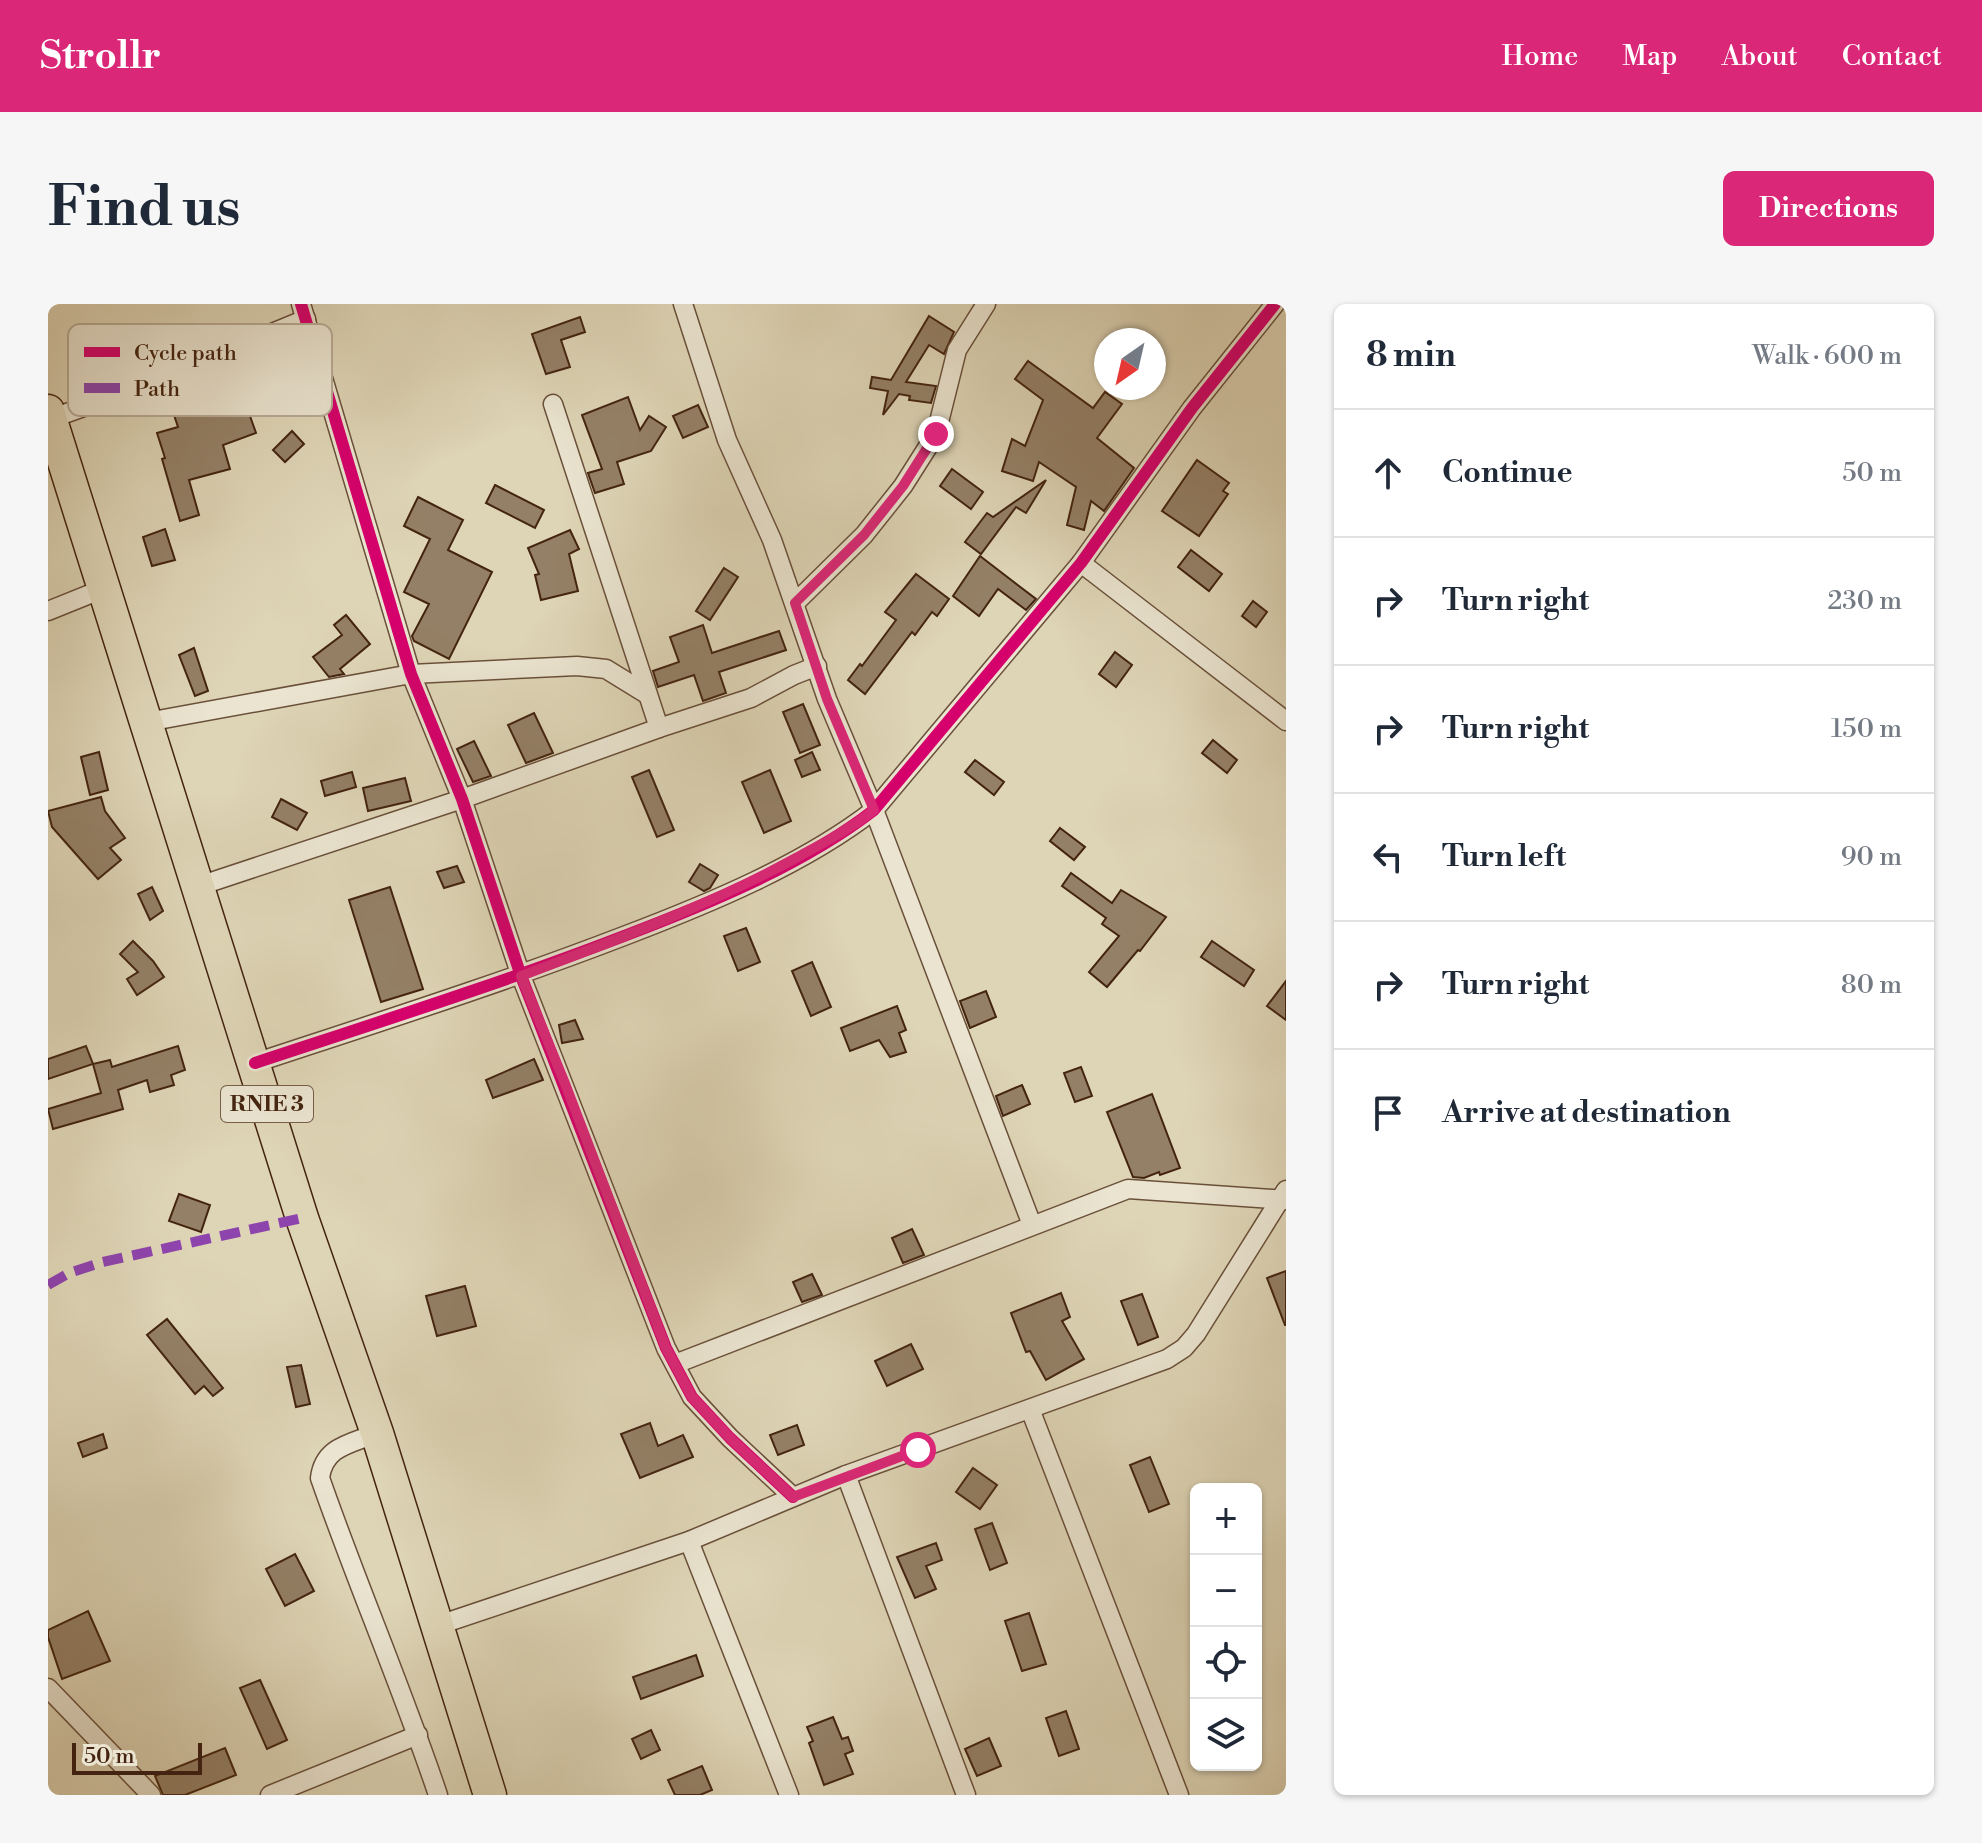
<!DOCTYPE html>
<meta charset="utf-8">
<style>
:root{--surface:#fff;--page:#f6f6f7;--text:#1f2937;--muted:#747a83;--line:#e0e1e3;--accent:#db2777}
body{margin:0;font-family:"Libre Bodoni",serif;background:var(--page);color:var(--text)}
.controls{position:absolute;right:24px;bottom:24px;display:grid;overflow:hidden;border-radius:12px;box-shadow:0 2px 6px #0004}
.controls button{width:72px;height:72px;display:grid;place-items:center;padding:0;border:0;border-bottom:2px solid var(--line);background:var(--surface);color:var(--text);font:40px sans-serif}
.compass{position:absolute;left:1046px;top:24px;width:72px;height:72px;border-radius:50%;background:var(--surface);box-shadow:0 2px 6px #0004;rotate:214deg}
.scale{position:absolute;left:24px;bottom:20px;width:130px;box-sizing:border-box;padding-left:8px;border:4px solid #442410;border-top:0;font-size:22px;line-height:28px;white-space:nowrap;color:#442410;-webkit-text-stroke:6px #eae4d0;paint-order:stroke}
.stop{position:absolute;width:24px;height:24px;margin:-18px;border:6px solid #db2777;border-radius:50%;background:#fff}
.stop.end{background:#db2777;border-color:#fff;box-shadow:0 2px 8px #0008}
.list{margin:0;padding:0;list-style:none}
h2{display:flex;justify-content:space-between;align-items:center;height:104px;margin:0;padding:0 32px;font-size:34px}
h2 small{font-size:26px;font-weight:400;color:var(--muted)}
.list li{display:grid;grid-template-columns:52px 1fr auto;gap:24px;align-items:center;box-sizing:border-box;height:128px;padding:0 32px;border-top:2px solid var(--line)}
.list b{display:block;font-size:30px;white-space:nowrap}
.list em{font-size:26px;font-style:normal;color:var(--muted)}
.icon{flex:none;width:44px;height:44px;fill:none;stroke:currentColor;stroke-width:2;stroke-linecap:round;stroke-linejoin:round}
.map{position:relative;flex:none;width:1238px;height:1491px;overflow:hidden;border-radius:12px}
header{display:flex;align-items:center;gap:48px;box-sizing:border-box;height:112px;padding:0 40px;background:var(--accent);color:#fff}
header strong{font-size:38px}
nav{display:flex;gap:44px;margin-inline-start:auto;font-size:28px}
.intro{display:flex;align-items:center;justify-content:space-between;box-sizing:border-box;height:192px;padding:0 48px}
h1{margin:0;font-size:56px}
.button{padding:20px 36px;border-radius:12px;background:var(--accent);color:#fff;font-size:28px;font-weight:700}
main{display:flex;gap:48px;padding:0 48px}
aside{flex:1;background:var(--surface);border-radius:12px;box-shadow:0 2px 6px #0004}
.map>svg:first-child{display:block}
.building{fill:#948066;stroke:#442410;stroke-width:2}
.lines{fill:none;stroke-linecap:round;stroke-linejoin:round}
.minor-casing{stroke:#6a503a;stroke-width:21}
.trunk-casing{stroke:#442410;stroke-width:35}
.minor{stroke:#eae4d0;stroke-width:18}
.trunk{stroke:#ded5b6;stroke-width:32}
.quiet{stroke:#8e44ad;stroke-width:10;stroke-dasharray:20 10;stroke-linecap:butt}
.cycleway-casing{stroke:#eae4d0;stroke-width:17}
.cycleway{stroke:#d6006c;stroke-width:12}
.route{stroke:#db2777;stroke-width:10}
.labels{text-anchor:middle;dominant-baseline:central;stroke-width:6;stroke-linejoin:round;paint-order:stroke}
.shield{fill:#eae4d0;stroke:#765e4a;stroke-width:2}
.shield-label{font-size:22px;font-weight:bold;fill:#442410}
.key{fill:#eae4d0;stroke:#b8aa96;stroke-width:2}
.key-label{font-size:22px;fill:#442410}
</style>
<header>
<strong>Strollr</strong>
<nav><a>Home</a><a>Map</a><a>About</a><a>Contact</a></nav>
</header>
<div class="intro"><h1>Find us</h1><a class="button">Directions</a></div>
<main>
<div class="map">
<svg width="1238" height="1491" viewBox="0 0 1238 1491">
<rect width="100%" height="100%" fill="#ded5b6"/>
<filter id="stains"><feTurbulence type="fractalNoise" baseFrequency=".0025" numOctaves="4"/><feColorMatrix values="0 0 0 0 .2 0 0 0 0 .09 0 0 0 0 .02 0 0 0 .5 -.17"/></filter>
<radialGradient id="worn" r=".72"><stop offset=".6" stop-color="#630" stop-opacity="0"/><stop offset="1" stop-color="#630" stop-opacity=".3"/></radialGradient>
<!-- building -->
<g class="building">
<path d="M 881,12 L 906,28 L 896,50 L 881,41 L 858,78 L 888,82 L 883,99 L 861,96 L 862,92 L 851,90 L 835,111 L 840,87 L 822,84 L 824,73 L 843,76 Z"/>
<path d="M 532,13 L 537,28 L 513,36 L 522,63 L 498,70 L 484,30 Z"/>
<path d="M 980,57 L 1045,104 L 1057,88 L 1074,100 L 1049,134 L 1086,164 L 1056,207 L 1043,197 L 1036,226 L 1019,221 L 1028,183 L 991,158 L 985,177 L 954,167 L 964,135 L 977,142 L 995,96 L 967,75 Z"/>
<path d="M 190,78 L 208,129 L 175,141 L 182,165 L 141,176 L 151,211 L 132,217 L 114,155 L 117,154 L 109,129 L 130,123 L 123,102 Z"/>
<path d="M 580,93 L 592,126 L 601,112 L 618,123 L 603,147 L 569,158 L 576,180 L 547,189 L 540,169 L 554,165 L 534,111 Z"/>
<path d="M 650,101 L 660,123 L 635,134 L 625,112 Z"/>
<path d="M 244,127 L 256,140 L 237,158 L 225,146 Z"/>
<path d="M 1149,156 L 1181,179 L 1175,187 L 1180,190 L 1151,232 L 1114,207 Z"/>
<path d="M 904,165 L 935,188 L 923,205 L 892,182 Z"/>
<path d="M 998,176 L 978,209 L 968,203 L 933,250 L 917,238 L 939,209 L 945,213 Z"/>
<path d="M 447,181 L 496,206 L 487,224 L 438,199 Z"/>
<path d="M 370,193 L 415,216 L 400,246 L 444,268 L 401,355 L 366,337 L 364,332 L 381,300 L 356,288 L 382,235 L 356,222 Z"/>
<path d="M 117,225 L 127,256 L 104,262 L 95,233 Z"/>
<path d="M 522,226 L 531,245 L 521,250 L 530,287 L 493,296 L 487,271 L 491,270 L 480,244 Z"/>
<path d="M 1143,246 L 1174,270 L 1161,287 L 1130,263 Z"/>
<path d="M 932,252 L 988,295 L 978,306 L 950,285 L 931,312 L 905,292 Z"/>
<path d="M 676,264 L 690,273 L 662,316 L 648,307 Z"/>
<path d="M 868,270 L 901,295 L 889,312 L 884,308 L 867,331 L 864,328 L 817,390 L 800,376 L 812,360 L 814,362 L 848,316 L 837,308 Z"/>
<path d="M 1205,297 L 1219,308 L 1208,323 L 1194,312 Z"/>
<path d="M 298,311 L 322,340 L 292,365 L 296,370 L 281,373 L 265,353 L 294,331 L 286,321 Z"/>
<path d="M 655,321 L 664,349 L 731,327 L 738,346 L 671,368 L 678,389 L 655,397 L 646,371 L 610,383 L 605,367 L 631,358 L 622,333 Z"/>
<path d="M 146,344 L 160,387 L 147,392 L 131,351 Z"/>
<path d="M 1067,348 L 1084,361 L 1068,383 L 1051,370 Z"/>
<path d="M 755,400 L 772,441 L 752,449 L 735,408 Z"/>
<path d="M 486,409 L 505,449 L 478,459 L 460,421 Z"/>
<path d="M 1165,436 L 1189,456 L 1179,469 L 1154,449 Z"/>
<path d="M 426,437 L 443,472 L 425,478 L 409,445 Z"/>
<path d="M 51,448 L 60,486 L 42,491 L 33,453 Z"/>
<path d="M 764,448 L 772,466 L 754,473 L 747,456 Z"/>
<path d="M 927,456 L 956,478 L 946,491 L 917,468 Z"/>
<path d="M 601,466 L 626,526 L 609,533 L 584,473 Z"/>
<path d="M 722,466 L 743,517 L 716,529 L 694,478 Z"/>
<path d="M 304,468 L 308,483 L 277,492 L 273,477 Z"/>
<path d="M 357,474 L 363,497 L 320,507 L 315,484 Z"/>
<path d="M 53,493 L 57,507 L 77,534 L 62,544 L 73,556 L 50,575 L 4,523 L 0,507 Z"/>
<path d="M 233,495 L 259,509 L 249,526 L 224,513 Z"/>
<path d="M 1012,524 L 1037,543 L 1026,556 L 1002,537 Z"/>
<path d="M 652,560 L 670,571 L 662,584 L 656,587 L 641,578 Z"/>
<path d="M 409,562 L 416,578 L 396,584 L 389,568 Z"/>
<path d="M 1023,569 L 1064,599 L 1073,586 L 1118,613 L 1092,647 L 1090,646 L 1059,683 L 1041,668 L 1071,632 L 1054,620 L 1058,614 L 1014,582 Z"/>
<path d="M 104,583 L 115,607 L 102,616 L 90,590 Z"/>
<path d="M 342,583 L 375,685 L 333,698 L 301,596 Z"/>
<path d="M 698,624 L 712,658 L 690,667 L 676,632 Z"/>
<path d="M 85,637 L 105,657 L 116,673 L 89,691 L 79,675 L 90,668 L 72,650 Z"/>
<path d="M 1164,637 L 1206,666 L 1196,682 L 1153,653 Z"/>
<path d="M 764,658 L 783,703 L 763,712 L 744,667 Z"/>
<path d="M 1238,677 L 1238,716 L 1219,702 Z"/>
<path d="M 938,687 L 948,713 L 922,724 L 912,697 Z"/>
<path d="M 849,702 L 858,726 L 851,729 L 858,748 L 842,753 L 831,736 L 802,747 L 793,724 Z"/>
<path d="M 527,716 L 535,735 L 514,739 L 511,721 Z"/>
<path d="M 38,742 L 45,760 L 0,775 L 0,755 Z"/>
<path d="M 130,742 L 137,766 L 123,771 L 126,781 L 102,788 L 99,776 L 70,786 L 75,805 L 5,825 L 0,805 L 53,789 L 45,760 L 62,756 L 64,763 Z"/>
<path d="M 486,755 L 495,776 L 445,794 L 438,776 Z"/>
<path d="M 1033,763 L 1044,792 L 1027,798 L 1016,769 Z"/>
<path d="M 974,781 L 982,800 L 955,812 L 948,792 Z"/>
<path d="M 1104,790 L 1132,864 L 1112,871 L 1111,868 L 1096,874 L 1085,873 L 1059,808 Z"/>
<path d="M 131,890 L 162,901 L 153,928 L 121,917 Z"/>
<path d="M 864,925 L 876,951 L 855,959 L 844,934 Z"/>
<path d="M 1238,967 L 1238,1021 L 1237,1021 L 1219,974 Z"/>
<path d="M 764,970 L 774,991 L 754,998 L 745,978 Z"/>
<path d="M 417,982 L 428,1022 L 389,1032 L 378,992 Z"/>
<path d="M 1013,989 L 1022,1013 L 1014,1017 L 1036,1055 L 998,1076 L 982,1047 L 978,1048 L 963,1009 Z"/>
<path d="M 1094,990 L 1110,1033 L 1090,1041 L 1073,997 Z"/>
<path d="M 119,1015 L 175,1084 L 165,1092 L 156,1082 L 147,1090 L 99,1031 Z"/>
<path d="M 863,1040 L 875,1065 L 839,1082 L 827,1057 Z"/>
<path d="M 253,1061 L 262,1100 L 248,1103 L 239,1063 Z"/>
<path d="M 602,1119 L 610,1142 L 635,1131 L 645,1153 L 592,1174 L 573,1130 Z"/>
<path d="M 749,1121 L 756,1141 L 730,1151 L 722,1131 Z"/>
<path d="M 55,1130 L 59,1144 L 35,1153 L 30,1139 Z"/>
<path d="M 1102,1153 L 1121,1200 L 1101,1208 L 1082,1161 Z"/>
<path d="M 925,1164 L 949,1181 L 932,1205 L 908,1188 Z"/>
<path d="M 944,1219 L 959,1259 L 942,1266 L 927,1225 Z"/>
<path d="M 888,1239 L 894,1256 L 878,1262 L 888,1285 L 867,1294 L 849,1253 Z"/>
<path d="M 247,1250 L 266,1287 L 237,1302 L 218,1265 Z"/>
<path d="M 40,1307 L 62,1357 L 14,1375 L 0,1333 L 0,1326 Z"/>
<path d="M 981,1309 L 998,1360 L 974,1367 L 957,1317 Z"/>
<path d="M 648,1351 L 655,1372 L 593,1395 L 585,1373 Z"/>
<path d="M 212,1376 L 239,1436 L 219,1445 L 192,1384 Z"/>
<path d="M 1018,1407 L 1031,1445 L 1011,1452 L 998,1414 Z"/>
<path d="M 785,1413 L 794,1435 L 800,1433 L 805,1447 L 797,1450 L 805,1470 L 776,1481 L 761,1439 L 765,1437 L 759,1423 Z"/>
<path d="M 603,1426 L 612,1446 L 593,1455 L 584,1435 Z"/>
<path d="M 941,1434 L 953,1462 L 929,1472 L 917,1445 Z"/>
<path d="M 177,1444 L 188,1471 L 137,1491 L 115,1491 L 107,1472 Z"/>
<path d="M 654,1462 L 664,1486 L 652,1491 L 627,1491 L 620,1476 Z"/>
</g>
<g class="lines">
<defs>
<g id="minor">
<path d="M 253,0 L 363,370 L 414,495 L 473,672 L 618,1044 L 644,1093 L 682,1134 L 745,1193"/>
<path d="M 635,0 L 679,136 L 724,236 L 779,395 L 826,506 L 984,921"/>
<path d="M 505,100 L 611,424 L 703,394 L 746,371 L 769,362"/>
<path d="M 2,115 L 186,49 L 207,36 L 258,15"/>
<path d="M 1033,259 L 1238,417"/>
<path d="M 747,299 L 816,231 L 855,182 L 888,130 L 909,46 L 938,0"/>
<path d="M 0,307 L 57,284"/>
<path d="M 99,418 L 363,370 L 529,362 L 558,365 L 597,389"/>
<path d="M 151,582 L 414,495 L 611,424"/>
<path d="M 207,759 C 331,718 454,679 576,632 C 660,600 755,561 826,506 L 1033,259 L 1144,104 L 1227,0"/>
<path d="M 627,1060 L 1080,885 L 1238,896"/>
<path d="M 982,1105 L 1131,1491"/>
<path d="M 329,1129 C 303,1140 276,1142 272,1174 C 309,1280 354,1384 390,1491"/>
<path d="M 798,1171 L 918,1491"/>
<path d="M 641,1237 L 741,1491"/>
<path d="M 388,1322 L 641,1237 L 798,1171 L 1119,1055 L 1136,1044 L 1148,1030 L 1238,886"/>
<path d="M 0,1384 L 103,1491"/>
<path d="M 222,1491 L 370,1431"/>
</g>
<path id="trunk" d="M 0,107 L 254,914 L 329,1129 L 442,1491"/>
</defs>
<!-- minor casing -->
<use href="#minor" class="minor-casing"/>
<!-- trunk casing -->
<use href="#trunk" class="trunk-casing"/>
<!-- minor -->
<use href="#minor" class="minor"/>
<!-- trunk -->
<use href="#trunk" class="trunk"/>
<!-- quiet -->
<path class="quiet" d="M 0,981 L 21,969 L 55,958 L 254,914"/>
<defs>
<g id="cycleway">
<path d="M 253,0 L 363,370 L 414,495 L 473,672 L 618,1044 L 644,1093 L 682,1134 L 745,1193"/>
<path d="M 207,759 C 331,718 454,679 576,632 C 660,600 755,561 826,506 L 1033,259 L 1144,104 L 1227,0"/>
</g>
</defs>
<!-- cycleway casing -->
<use href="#cycleway" class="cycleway-casing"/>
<!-- cycleway -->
<use href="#cycleway" class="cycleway"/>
</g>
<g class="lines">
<!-- route -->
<path class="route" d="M 870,1146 L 745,1193 L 682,1134 L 644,1093 L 618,1044 L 518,782 L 473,672 C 567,636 660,602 748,554 C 775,539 802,525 826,506 L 779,395 L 747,299 L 816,231 L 855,182 L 888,130"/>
</g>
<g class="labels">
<!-- shield labels -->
<rect class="shield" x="173" y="782" width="92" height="36" rx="6"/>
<g class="shield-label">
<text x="219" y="800">RNIE 3</text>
</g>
</g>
<!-- legend -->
<rect x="20" y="20" width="264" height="92" rx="12" class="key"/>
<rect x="36" y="43" width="36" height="10" fill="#d6006c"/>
<rect x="36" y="79" width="36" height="10" fill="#8e44ad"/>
<g class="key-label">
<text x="86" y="56">Cycle path</text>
<text x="86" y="92">Path</text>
</g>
<rect width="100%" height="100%" filter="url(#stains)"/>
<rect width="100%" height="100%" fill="url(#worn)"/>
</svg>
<div class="controls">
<button>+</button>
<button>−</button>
<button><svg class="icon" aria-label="locate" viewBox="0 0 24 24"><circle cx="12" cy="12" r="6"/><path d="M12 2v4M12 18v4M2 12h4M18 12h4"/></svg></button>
<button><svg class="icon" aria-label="layers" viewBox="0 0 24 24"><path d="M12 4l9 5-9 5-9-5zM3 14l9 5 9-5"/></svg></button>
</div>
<svg class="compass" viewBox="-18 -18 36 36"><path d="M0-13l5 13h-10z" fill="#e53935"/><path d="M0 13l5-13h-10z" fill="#747a83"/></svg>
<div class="scale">50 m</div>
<div class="stop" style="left:870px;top:1146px"></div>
<div class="stop end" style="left:888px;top:130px"></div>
</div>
<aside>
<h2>8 min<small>Walk · 600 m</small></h2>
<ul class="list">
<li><svg class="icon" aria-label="ahead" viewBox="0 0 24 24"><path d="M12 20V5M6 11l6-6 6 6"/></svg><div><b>Continue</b></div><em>50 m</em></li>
<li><svg class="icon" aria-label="right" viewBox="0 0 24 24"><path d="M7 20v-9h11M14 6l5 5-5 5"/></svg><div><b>Turn right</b></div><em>230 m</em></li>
<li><svg class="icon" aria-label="right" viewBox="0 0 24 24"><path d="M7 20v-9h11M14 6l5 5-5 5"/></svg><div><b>Turn right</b></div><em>150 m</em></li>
<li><svg class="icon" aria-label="left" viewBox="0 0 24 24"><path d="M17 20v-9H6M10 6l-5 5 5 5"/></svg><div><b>Turn left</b></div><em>90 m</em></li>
<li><svg class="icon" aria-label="right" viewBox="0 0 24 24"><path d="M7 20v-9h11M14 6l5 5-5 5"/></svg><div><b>Turn right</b></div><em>80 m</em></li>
<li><svg class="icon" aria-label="arrive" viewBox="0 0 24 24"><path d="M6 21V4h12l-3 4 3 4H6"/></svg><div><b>Arrive at destination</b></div></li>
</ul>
</aside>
</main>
